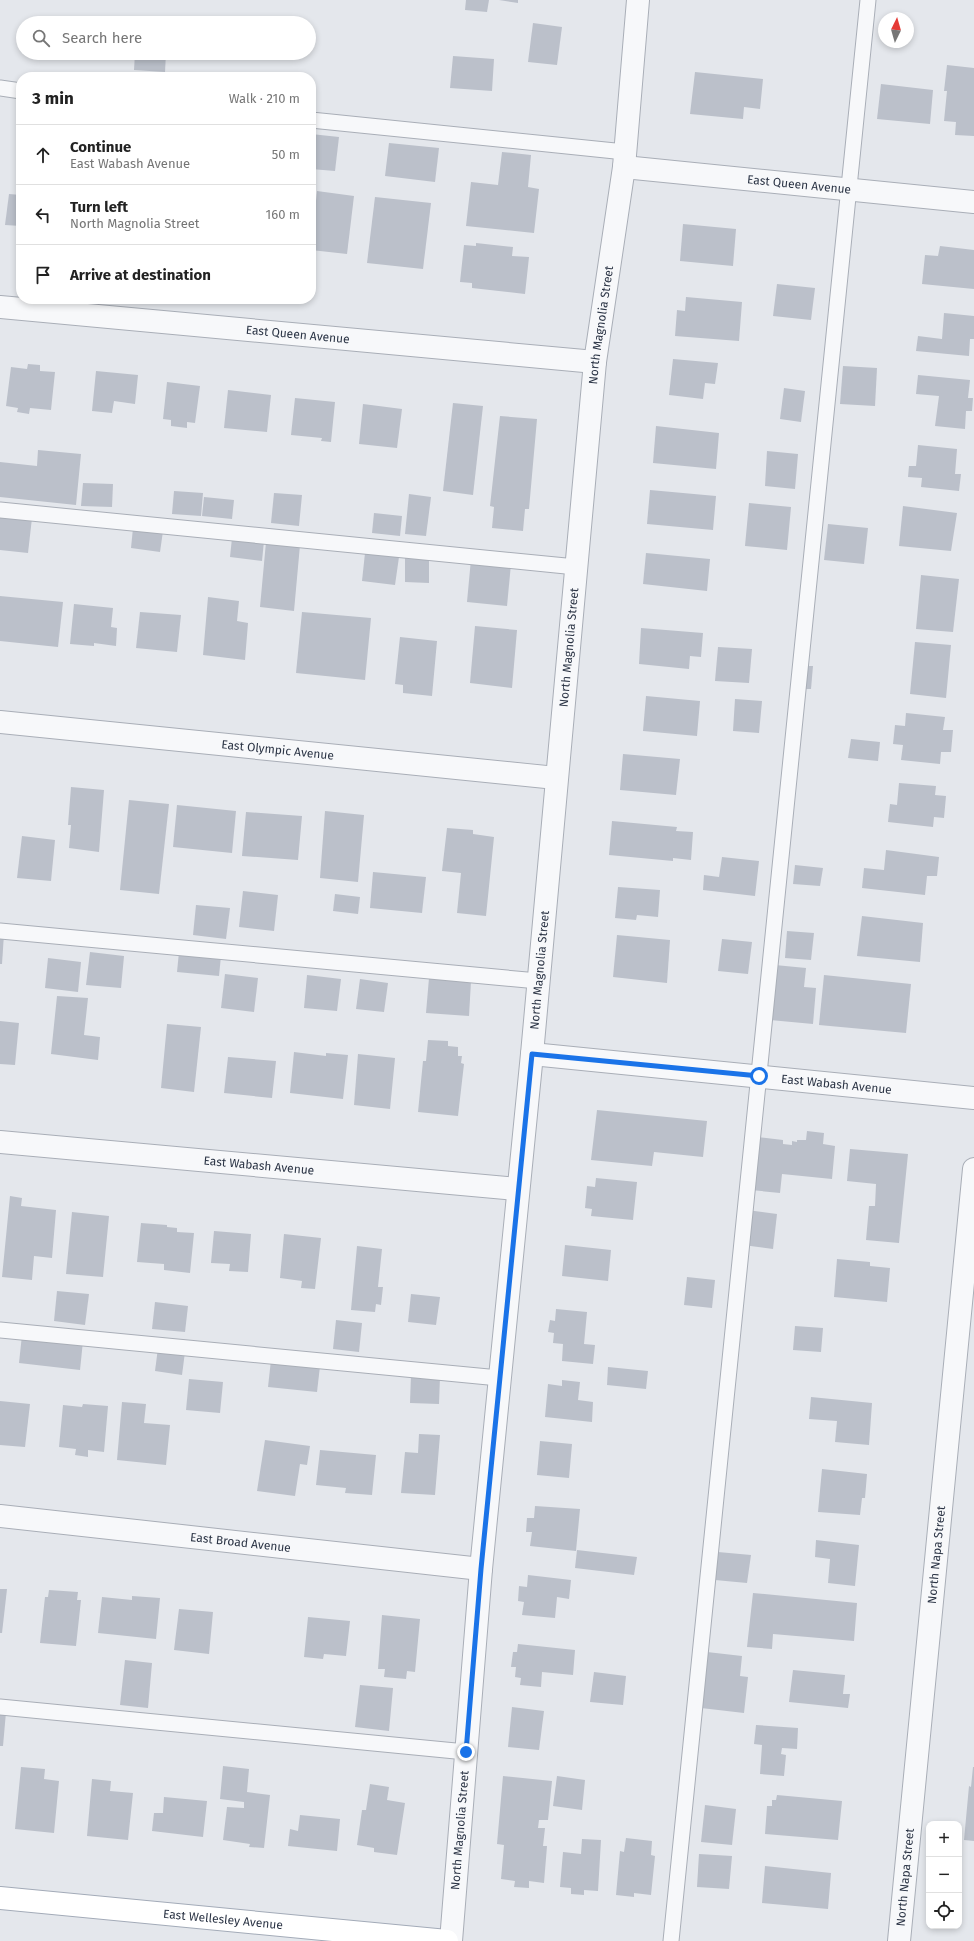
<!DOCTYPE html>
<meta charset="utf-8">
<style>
:root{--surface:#fff;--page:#f2f2f2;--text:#222;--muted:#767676;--line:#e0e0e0}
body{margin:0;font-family:"Fira Sans",sans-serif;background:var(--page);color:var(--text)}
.controls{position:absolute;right:12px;bottom:12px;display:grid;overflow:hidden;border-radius:8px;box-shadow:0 2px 6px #0003}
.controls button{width:36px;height:36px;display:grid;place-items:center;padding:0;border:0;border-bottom:1px solid var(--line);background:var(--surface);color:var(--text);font:20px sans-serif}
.compass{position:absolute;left:878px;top:12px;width:36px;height:36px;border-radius:50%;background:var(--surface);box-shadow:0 2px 6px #0003;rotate:5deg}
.stop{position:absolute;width:12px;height:12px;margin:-9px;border:3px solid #1a73e8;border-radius:50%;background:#fff}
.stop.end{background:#1a73e8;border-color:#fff;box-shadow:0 1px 4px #0008}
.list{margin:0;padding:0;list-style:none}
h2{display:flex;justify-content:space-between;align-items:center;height:52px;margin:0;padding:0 16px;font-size:17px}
h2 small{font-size:13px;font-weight:400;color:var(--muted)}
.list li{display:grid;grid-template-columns:26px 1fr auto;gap:12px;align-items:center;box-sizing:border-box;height:60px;padding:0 16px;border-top:1px solid var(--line)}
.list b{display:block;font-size:15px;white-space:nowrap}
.list p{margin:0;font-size:13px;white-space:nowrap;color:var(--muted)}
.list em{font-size:13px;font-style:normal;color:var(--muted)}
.icon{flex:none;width:22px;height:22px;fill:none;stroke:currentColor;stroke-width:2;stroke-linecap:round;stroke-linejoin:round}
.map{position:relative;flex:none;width:974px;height:1941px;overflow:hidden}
.search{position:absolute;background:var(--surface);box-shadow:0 2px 6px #0003;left:16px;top:16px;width:300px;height:44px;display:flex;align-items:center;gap:10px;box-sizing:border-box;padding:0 14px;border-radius:22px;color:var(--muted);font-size:15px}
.panel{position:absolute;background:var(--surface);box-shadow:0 2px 6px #0003;left:16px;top:72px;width:300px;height:232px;border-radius:16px}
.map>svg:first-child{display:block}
.building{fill:#bbc0ca}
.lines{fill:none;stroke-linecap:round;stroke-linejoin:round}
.lane-casing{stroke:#a9aeb7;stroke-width:17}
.street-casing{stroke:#a9aeb7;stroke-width:24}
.primary-casing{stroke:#a3abb8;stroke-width:24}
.lane{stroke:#f7f8fa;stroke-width:15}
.street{stroke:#f7f8fa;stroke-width:22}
.primary{stroke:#fff;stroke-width:22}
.route{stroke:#1a73e8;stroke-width:5}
.labels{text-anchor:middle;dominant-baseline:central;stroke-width:3;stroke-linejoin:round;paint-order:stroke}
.street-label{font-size:12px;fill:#2b3445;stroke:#f4f6f9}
</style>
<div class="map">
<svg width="974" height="1941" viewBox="0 0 974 1941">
<rect width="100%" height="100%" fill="#e4e7ec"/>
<!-- building -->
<g class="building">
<path d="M 466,0 L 489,0 L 487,12 L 465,10 Z"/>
<path d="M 499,0 L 518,0 L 518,3 Z"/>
<path d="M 533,23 L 562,27 L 557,65 L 528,62 Z"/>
<path d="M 135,53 L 166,53 L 165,72 L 134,70 Z"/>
<path d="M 453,56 L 494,59 L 492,91 L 450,88 Z"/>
<path d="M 947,65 L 974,68 L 974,136 L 955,135 L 956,122 L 944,121 L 947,91 L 944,91 Z"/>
<path d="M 695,72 L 763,79 L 760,109 L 744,107 L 743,119 L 690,114 Z"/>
<path d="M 881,84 L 933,90 L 930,124 L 877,119 Z"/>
<path d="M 311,134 L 339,137 L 335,171 L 311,169 Z"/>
<path d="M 389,143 L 439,148 L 435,182 L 385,176 Z"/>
<path d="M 502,152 L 531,155 L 528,187 L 539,189 L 534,233 L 466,226 L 471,182 L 498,185 Z"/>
<path d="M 317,191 L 354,196 L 347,254 L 311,250 Z"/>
<path d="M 9,194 L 21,195 L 21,226 L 5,225 Z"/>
<path d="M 375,197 L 431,203 L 423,269 L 367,263 Z"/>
<path d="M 683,224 L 736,229 L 733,266 L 680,261 Z"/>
<path d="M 476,243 L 513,247 L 512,256 L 529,257 L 525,294 L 472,288 L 472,283 L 460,282 L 464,245 L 476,246 Z"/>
<path d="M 940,246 L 974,250 L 974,289 L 922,284 L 925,255 L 938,256 Z"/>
<path d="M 777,284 L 815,288 L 811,320 L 773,316 Z"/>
<path d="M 686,297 L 742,302 L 739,341 L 675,336 L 677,310 L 685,311 Z"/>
<path d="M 944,313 L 974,316 L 974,339 L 970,339 L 969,356 L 916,351 L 918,336 L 942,339 Z"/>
<path d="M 673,359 L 718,363 L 715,384 L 705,383 L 703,399 L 669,395 Z"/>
<path d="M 28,364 L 40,365 L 40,371 L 55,372 L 51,410 L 30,408 L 29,414 L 17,412 L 18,408 L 6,406 L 11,367 L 27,369 Z"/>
<path d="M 843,366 L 877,368 L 875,406 L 840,404 Z"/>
<path d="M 96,371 L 138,375 L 135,404 L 114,401 L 112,413 L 92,411 Z"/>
<path d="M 918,375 L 970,380 L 968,398 L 973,398 L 972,411 L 966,411 L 965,429 L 935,426 L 939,396 L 916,394 Z"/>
<path d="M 167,382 L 200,386 L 195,423 L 187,422 L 187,428 L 171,426 L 171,420 L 163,419 Z"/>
<path d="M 784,388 L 805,391 L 801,422 L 780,419 Z"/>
<path d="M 228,390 L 271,395 L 267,432 L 224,428 Z"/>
<path d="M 295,398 L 335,402 L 331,442 L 321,441 L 322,438 L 291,435 Z"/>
<path d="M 453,403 L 483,406 L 473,495 L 443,491 Z"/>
<path d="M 363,404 L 402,409 L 397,448 L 359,444 Z"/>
<path d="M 500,416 L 537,419 L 529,509 L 525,509 L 523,531 L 492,528 L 494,507 L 490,506 Z"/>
<path d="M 656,426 L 719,433 L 716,469 L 653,463 Z"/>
<path d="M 918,445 L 957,449 L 955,474 L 961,474 L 959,491 L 921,487 L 922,478 L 908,477 L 909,466 L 916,466 Z"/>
<path d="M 38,450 L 81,454 L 76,505 L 0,497 L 0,462 L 37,466 Z"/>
<path d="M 767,451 L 798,454 L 795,489 L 765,486 Z"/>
<path d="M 83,483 L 113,484 L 112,507 L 81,506 Z"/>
<path d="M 650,490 L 716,496 L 713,530 L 647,524 Z"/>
<path d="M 174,491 L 203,493 L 201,516 L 172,514 Z"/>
<path d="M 274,493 L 302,495 L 299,526 L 271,523 Z"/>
<path d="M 409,494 L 431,497 L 426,536 L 405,534 Z"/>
<path d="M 204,497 L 234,500 L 232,519 L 202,516 Z"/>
<path d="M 749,503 L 791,507 L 787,550 L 745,546 Z"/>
<path d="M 903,506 L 957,513 L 951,551 L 899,546 Z"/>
<path d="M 374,513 L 402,516 L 400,536 L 372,533 Z"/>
<path d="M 0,514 L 32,518 L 28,553 L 0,550 Z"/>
<path d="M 828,524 L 868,528 L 864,564 L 824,560 Z"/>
<path d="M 133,528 L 163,531 L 160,552 L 131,548 Z"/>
<path d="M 232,538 L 264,541 L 262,561 L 230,557 Z"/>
<path d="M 266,542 L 300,545 L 294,611 L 260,607 Z"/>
<path d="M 365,553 L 399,557 L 395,585 L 362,581 Z"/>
<path d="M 646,553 L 710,559 L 707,591 L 643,584 Z"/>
<path d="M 405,558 L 429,559 L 429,583 L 405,582 Z"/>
<path d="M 471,559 L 511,564 L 507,606 L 467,602 Z"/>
<path d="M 921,575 L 959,579 L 953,632 L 916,629 Z"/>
<path d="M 0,596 L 63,602 L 58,647 L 0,641 Z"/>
<path d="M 208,597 L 239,601 L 237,621 L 248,623 L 245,660 L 203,655 Z"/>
<path d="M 74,604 L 113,608 L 111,627 L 117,628 L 116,646 L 94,643 L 94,646 L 70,644 Z"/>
<path d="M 140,612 L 181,615 L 177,652 L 136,648 Z"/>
<path d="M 302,612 L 371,618 L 365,680 L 296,673 Z"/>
<path d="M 475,626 L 517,630 L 512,688 L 470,683 Z"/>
<path d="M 641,628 L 703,633 L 701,657 L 690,656 L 689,669 L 639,664 Z"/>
<path d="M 400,637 L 437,641 L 432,696 L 403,693 L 403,685 L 395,684 Z"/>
<path d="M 915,642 L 951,645 L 946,698 L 910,694 Z"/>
<path d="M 718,647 L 752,649 L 749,683 L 715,681 Z"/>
<path d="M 801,666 L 813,666 L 811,689 L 800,689 Z"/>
<path d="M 646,696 L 700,701 L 697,736 L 643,731 Z"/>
<path d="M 735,699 L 762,701 L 759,733 L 733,731 Z"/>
<path d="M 906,713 L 945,717 L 943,730 L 953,730 L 951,752 L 941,752 L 940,764 L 901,760 L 903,745 L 893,744 L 895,725 L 905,726 Z"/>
<path d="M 851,739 L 880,742 L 878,761 L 848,758 Z"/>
<path d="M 623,754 L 680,759 L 676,795 L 620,790 Z"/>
<path d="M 899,783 L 936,786 L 935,795 L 946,796 L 944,818 L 934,817 L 933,827 L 888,822 L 890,804 L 897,805 Z"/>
<path d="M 71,787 L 104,790 L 99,852 L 69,848 L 71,825 L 68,825 Z"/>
<path d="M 129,800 L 169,804 L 159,894 L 120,890 Z"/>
<path d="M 177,805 L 236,811 L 232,853 L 173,847 Z"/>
<path d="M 325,811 L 364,815 L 358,882 L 320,878 Z"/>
<path d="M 246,812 L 302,816 L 298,860 L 242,856 Z"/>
<path d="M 612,821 L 677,827 L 676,831 L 693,832 L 691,860 L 673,858 L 673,861 L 609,855 Z"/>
<path d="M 447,828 L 473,830 L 473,834 L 494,837 L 486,916 L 457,913 L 461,873 L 442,871 Z"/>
<path d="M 22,836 L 55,840 L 51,881 L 17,878 Z"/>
<path d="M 886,850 L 939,857 L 937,876 L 927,876 L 925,895 L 862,888 L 864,868 L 884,870 Z"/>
<path d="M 722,857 L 759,861 L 755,896 L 703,890 L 704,875 L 719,877 Z"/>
<path d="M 795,865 L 823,868 L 820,886 L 793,884 Z"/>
<path d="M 373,872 L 426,877 L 422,913 L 370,908 Z"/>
<path d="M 618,887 L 660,890 L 658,917 L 637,915 L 636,920 L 615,918 Z"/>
<path d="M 243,891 L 278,895 L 274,931 L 239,927 Z"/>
<path d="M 335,894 L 360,897 L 358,914 L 333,911 Z"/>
<path d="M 196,905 L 230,908 L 226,939 L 193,935 Z"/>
<path d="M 862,916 L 923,923 L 920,962 L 857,956 Z"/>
<path d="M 787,931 L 814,933 L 811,960 L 785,958 Z"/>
<path d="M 0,934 L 4,934 L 2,964 L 0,964 Z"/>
<path d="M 617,935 L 670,940 L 667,983 L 613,977 Z"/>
<path d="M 722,939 L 752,942 L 748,974 L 718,971 Z"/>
<path d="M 90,952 L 124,956 L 121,988 L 86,985 Z"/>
<path d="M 179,952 L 221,956 L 219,976 L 177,972 Z"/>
<path d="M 48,958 L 81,962 L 78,992 L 45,988 Z"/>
<path d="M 775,965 L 806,968 L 804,987 L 816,988 L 813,1024 L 770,1020 Z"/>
<path d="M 225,974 L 258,978 L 254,1012 L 221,1008 Z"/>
<path d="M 307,975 L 341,979 L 337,1011 L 304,1008 Z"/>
<path d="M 824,975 L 911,984 L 906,1033 L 819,1025 Z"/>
<path d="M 429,978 L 471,981 L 469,1016 L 426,1013 Z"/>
<path d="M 360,979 L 388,983 L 384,1012 L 356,1009 Z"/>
<path d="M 57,996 L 88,998 L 84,1035 L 100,1037 L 98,1060 L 51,1054 Z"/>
<path d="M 0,1021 L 19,1023 L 15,1065 L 0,1064 Z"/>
<path d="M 167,1024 L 201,1027 L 194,1092 L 161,1088 Z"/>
<path d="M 428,1040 L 448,1041 L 448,1046 L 458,1047 L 458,1056 L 462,1056 L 461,1063 L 464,1064 L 458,1116 L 418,1112 L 423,1061 L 426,1061 Z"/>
<path d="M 294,1052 L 326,1056 L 326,1053 L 348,1055 L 343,1099 L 290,1093 Z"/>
<path d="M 358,1054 L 395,1058 L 390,1109 L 354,1105 Z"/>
<path d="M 228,1057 L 276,1061 L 272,1098 L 224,1093 Z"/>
<path d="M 597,1110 L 707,1121 L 703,1157 L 654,1152 L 652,1166 L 591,1160 Z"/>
<path d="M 807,1131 L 824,1133 L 823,1144 L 835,1146 L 832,1179 L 782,1174 L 780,1193 L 751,1190 L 757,1137 L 783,1140 L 783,1144 L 792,1145 L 792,1141 L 797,1142 L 797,1140 L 806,1140 Z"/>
<path d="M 850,1149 L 908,1154 L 899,1243 L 866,1240 L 869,1206 L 875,1206 L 876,1184 L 847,1181 Z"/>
<path d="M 596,1178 L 637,1182 L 633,1220 L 591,1216 L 592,1209 L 585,1208 L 587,1186 L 595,1187 Z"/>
<path d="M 10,1196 L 22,1198 L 21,1206 L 56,1210 L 52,1258 L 34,1256 L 32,1280 L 2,1277 Z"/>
<path d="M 747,1210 L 777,1214 L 773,1249 L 743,1245 Z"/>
<path d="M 72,1212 L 109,1216 L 103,1277 L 66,1274 Z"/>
<path d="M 141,1223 L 167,1225 L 167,1227 L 177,1228 L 177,1232 L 194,1233 L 190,1273 L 164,1270 L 164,1264 L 137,1262 Z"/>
<path d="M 214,1231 L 251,1234 L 248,1272 L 229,1271 L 230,1264 L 211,1263 Z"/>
<path d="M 284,1234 L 321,1238 L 315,1289 L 301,1288 L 302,1281 L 280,1278 Z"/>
<path d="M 565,1245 L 611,1250 L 608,1281 L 562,1276 Z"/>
<path d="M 357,1246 L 382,1249 L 378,1287 L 383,1287 L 381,1305 L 376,1304 L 375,1312 L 351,1310 Z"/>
<path d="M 837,1259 L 870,1262 L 870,1266 L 890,1268 L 887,1302 L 834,1297 Z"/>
<path d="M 687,1277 L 715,1280 L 712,1308 L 684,1305 Z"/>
<path d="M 57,1291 L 89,1294 L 85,1325 L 54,1321 Z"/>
<path d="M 411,1294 L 440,1297 L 436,1325 L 408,1322 Z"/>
<path d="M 155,1302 L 188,1306 L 185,1332 L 152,1329 Z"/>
<path d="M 556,1309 L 587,1312 L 584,1344 L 595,1345 L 593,1364 L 562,1361 L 563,1344 L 553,1343 L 554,1333 L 548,1332 L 550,1320 L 555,1321 Z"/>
<path d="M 336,1320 L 362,1323 L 359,1352 L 333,1349 Z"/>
<path d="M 795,1326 L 823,1328 L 821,1352 L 793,1350 Z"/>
<path d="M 22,1335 L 83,1341 L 80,1370 L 19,1363 Z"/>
<path d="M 158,1348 L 185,1352 L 182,1375 L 155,1371 Z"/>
<path d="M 271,1360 L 320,1366 L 317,1392 L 268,1387 Z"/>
<path d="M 608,1367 L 648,1371 L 646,1389 L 607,1385 Z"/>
<path d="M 411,1375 L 440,1377 L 439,1404 L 410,1403 Z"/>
<path d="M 189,1379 L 223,1382 L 220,1413 L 186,1410 Z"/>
<path d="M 562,1380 L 580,1382 L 578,1400 L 593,1402 L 592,1422 L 545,1417 L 548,1384 L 562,1386 Z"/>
<path d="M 811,1397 L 872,1403 L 869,1445 L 835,1442 L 837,1421 L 809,1419 Z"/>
<path d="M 0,1401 L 30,1404 L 25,1447 L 0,1445 Z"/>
<path d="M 122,1402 L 146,1404 L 144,1423 L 170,1425 L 166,1465 L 117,1460 Z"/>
<path d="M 83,1404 L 108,1406 L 104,1452 L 88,1450 L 88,1457 L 75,1455 L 76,1449 L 59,1447 L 63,1405 L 82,1407 Z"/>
<path d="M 419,1434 L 440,1435 L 435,1495 L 401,1493 L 405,1452 L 418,1453 Z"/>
<path d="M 265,1440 L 310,1446 L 307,1465 L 300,1464 L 295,1496 L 257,1491 Z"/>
<path d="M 540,1441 L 572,1444 L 569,1478 L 537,1475 Z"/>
<path d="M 320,1450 L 376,1455 L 372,1495 L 345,1493 L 346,1488 L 316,1485 Z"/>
<path d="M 822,1469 L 867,1474 L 865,1498 L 862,1498 L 860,1515 L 818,1512 Z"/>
<path d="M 535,1506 L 580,1509 L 576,1551 L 530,1546 L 532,1532 L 526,1532 L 527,1518 L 534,1518 Z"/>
<path d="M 816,1540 L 859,1545 L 855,1586 L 828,1583 L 830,1559 L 815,1557 Z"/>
<path d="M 577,1550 L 637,1557 L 634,1575 L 575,1568 Z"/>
<path d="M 718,1552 L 751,1555 L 747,1583 L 715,1580 Z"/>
<path d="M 528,1575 L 571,1580 L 569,1599 L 557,1597 L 555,1618 L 522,1615 L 524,1602 L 518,1601 L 519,1586 L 527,1587 Z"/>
<path d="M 0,1589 L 7,1589 L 2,1633 L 0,1633 Z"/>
<path d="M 49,1590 L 78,1592 L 77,1600 L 81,1600 L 76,1646 L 40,1643 L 45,1597 L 48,1597 Z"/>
<path d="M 753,1593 L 857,1603 L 854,1641 L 773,1634 L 772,1649 L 747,1647 Z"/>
<path d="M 132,1596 L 160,1598 L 156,1639 L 98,1633 L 102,1597 L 132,1600 Z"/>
<path d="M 179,1609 L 213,1612 L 209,1654 L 174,1650 Z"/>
<path d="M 382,1615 L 420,1619 L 415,1672 L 407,1671 L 406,1679 L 384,1677 L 385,1669 L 378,1669 Z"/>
<path d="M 308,1617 L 350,1621 L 346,1656 L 324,1654 L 323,1659 L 304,1657 Z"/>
<path d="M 518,1644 L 575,1650 L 573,1675 L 542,1672 L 541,1687 L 520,1685 L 521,1678 L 515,1677 L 516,1667 L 511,1667 L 513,1652 L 517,1652 Z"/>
<path d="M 707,1652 L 742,1656 L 740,1676 L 748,1677 L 744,1713 L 701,1708 Z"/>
<path d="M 125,1660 L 152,1663 L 148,1708 L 120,1705 Z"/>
<path d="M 793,1670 L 845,1675 L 843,1694 L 850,1694 L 848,1708 L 789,1702 Z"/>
<path d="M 594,1672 L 626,1676 L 623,1705 L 590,1702 Z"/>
<path d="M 360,1685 L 393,1688 L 389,1731 L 355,1727 Z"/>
<path d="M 512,1707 L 544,1711 L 539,1750 L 508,1747 Z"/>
<path d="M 0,1711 L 6,1712 L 3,1746 L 0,1746 Z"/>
<path d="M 756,1725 L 798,1728 L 797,1749 L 782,1748 L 781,1754 L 786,1755 L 784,1776 L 760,1774 L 762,1745 L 754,1744 Z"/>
<path d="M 223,1766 L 249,1769 L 247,1792 L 270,1795 L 264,1848 L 249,1847 L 250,1844 L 223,1840 L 227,1807 L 244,1808 L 244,1802 L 220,1799 Z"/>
<path d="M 21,1767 L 45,1769 L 44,1779 L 59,1781 L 54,1833 L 15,1829 Z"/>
<path d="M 973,1767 L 974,1767 L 974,1841 L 964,1840 L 969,1786 L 971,1787 Z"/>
<path d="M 503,1776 L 552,1781 L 548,1820 L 539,1820 L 538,1828 L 545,1828 L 543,1846 L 547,1846 L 544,1883 L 529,1881 L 529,1888 L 514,1887 L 515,1881 L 501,1879 L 504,1845 L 497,1844 Z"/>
<path d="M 557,1776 L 585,1780 L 582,1810 L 553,1806 Z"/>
<path d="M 92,1779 L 111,1781 L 110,1791 L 133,1793 L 128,1840 L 87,1836 Z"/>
<path d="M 370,1784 L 389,1787 L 387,1800 L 405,1803 L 397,1855 L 374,1852 L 374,1848 L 357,1845 L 362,1810 L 366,1810 Z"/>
<path d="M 777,1795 L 842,1801 L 838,1840 L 765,1834 L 767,1806 L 772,1806 L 772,1800 L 776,1800 Z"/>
<path d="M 164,1797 L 207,1801 L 203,1837 L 152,1831 L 154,1813 L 163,1813 Z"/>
<path d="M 705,1805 L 736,1809 L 732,1845 L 701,1842 Z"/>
<path d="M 300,1815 L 340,1819 L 337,1851 L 288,1846 L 290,1829 L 298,1831 Z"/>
<path d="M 626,1838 L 652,1841 L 651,1855 L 655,1856 L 651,1895 L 634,1893 L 634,1897 L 616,1895 L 620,1851 L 624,1852 Z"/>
<path d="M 582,1839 L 601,1840 L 598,1891 L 584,1890 L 584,1895 L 571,1894 L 571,1888 L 560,1887 L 563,1852 L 581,1854 Z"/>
<path d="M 699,1854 L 732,1856 L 729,1889 L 697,1887 Z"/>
<path d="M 765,1866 L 831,1873 L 828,1909 L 762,1903 Z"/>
</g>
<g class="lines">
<defs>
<g id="lane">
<path d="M 0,88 L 21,91"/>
<path d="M 311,120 L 625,152"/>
<path d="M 0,510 L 576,567"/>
<path d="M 0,931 L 538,981"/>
<path d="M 0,1330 L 499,1378"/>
<path d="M 0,1707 L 466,1752"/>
<path d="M 671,1941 L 868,0"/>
</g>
<g id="street">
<path id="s1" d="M 624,167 L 974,202"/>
<path id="s2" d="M 0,307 L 595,362"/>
<path id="s3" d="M 0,722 L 556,778"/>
<path id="s4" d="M 532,1054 L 974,1098"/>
<path id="s5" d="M 0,1142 L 517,1189"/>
<path id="s6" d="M 0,1516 L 481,1569"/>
<path id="s7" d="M 451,1941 L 481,1569 L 532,1054 L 595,362 L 624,167 L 638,0"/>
<path id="s8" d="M 899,1941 L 974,1169"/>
</g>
<g id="primary">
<path id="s9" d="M 0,1898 L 447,1941"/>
</g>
</defs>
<!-- lane casing -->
<use href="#lane" class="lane-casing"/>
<!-- street casing -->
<use href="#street" class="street-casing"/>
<!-- primary casing -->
<use href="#primary" class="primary-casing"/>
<!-- lane -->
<use href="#lane" class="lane"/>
<!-- street -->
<use href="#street" class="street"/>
<!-- primary -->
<use href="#primary" class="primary"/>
</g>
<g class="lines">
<!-- route -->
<path class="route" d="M 466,1752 L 481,1569 L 532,1054 L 759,1076"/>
</g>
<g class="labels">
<!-- street labels -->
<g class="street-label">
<text stroke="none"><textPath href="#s1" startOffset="176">East Queen Avenue</textPath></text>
<text stroke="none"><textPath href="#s7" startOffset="1623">North Magnolia Street</textPath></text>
<text stroke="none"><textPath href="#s2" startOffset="299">East Queen Avenue</textPath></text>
<text stroke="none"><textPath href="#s7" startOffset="1299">North Magnolia Street</textPath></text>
<text stroke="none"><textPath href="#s3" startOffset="279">East Olympic Avenue</textPath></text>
<text stroke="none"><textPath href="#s7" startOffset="975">North Magnolia Street</textPath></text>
<text stroke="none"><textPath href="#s4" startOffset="306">East Wabash Avenue</textPath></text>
<text stroke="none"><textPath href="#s5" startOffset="260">East Wabash Avenue</textPath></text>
<text stroke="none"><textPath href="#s6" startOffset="242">East Broad Avenue</textPath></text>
<text stroke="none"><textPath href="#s8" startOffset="388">North Napa Street</textPath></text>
<text stroke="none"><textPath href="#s7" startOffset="111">North Magnolia Street</textPath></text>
<text stroke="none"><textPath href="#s8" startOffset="64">North Napa Street</textPath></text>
<text stroke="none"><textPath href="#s9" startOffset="224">East Wellesley Avenue</textPath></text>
</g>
</g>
</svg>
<div class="controls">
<button>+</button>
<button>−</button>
<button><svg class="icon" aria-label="locate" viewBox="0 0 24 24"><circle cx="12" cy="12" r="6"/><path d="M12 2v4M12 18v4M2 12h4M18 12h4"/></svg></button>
</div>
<svg class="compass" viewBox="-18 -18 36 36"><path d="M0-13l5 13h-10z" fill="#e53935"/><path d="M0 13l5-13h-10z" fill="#767676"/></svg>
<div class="stop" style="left:759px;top:1076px"></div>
<div class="stop end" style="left:466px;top:1752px"></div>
<div class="search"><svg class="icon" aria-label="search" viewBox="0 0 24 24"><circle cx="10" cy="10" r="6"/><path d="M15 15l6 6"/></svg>Search here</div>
<section class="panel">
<h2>3 min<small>Walk · 210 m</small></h2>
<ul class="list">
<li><svg class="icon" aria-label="ahead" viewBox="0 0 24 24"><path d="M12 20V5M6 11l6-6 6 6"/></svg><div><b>Continue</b><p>East Wabash Avenue</p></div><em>50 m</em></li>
<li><svg class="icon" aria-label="left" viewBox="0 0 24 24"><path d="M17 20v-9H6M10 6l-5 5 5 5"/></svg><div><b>Turn left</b><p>North Magnolia Street</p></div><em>160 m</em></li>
<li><svg class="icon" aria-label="arrive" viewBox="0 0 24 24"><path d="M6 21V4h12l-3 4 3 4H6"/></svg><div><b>Arrive at destination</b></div></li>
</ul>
</section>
</div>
